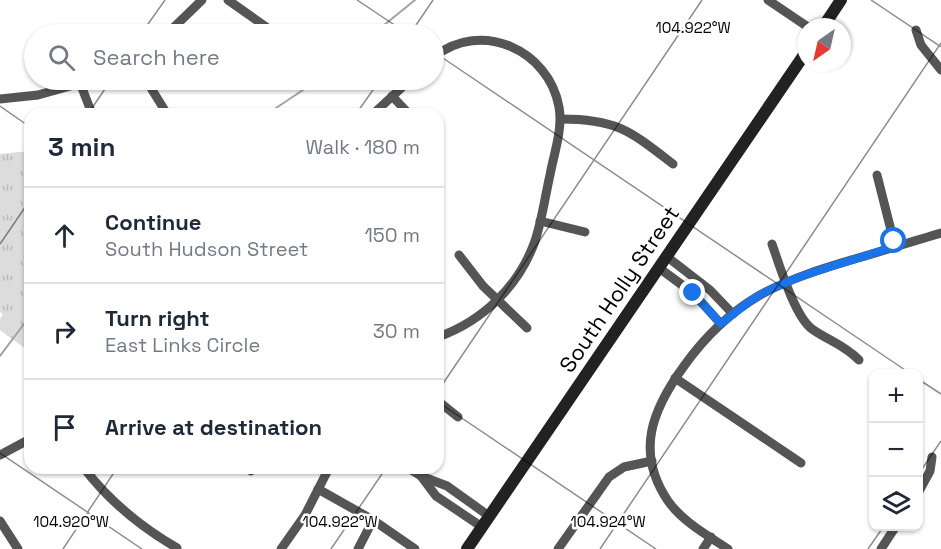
<!DOCTYPE html>
<meta charset="utf-8">
<style>
:root{--surface:#fff;--page:#f6f6f7;--text:#1f2937;--muted:#747a83;--line:#e0e1e3}
body{margin:0;font-family:"Space Grotesk",sans-serif;background:var(--page);color:var(--text)}
.controls{position:absolute;right:18px;bottom:18px;display:grid;overflow:hidden;border-radius:12px;box-shadow:0 2px 4px #0004}
.controls button{width:54px;height:54px;display:grid;place-items:center;padding:0;border:0;border-bottom:2px solid var(--line);background:var(--surface);color:var(--text);font:30px sans-serif}
.compass{position:absolute;left:797px;top:18px;width:54px;height:54px;border-radius:50%;background:var(--surface);box-shadow:0 2px 4px #0004;rotate:214deg}
.stop{position:absolute;width:18px;height:18px;margin:-14px;border:4px solid #1a73e8;border-radius:50%;background:#fff}
.stop.end{background:#1a73e8;border-color:#fff;box-shadow:0 2px 6px #0008}
.list{margin:0;padding:0;list-style:none}
h2{display:flex;justify-content:space-between;align-items:center;height:78px;margin:0;padding:0 24px;font-size:26px}
h2 small{font-size:20px;font-weight:400;color:var(--muted)}
.list li{display:grid;grid-template-columns:39px 1fr auto;gap:18px;align-items:center;box-sizing:border-box;height:96px;padding:0 24px;border-top:2px solid var(--line)}
.list b{display:block;font-size:22px;white-space:nowrap}
.list p{margin:0;font-size:20px;white-space:nowrap;color:var(--muted)}
.list em{font-size:20px;font-style:normal;color:var(--muted)}
.icon{flex:none;width:33px;height:33px;fill:none;stroke:currentColor;stroke-width:2;stroke-linecap:round;stroke-linejoin:round}
.map{position:relative;flex:none;width:941px;height:549px;overflow:hidden}
.search{position:absolute;background:var(--surface);box-shadow:0 2px 4px #0004;left:24px;top:24px;width:420px;height:66px;display:flex;align-items:center;gap:15px;box-sizing:border-box;padding:0 21px;border-radius:33px;color:var(--muted);font-size:22px}
.panel{position:absolute;background:var(--surface);box-shadow:0 2px 4px #0004;left:24px;top:108px;width:420px;height:366px;border-radius:18px}
.map>svg:first-child{display:block}
.park{fill:url(#park-tufts)}
.lines{fill:none;stroke-linecap:round;stroke-linejoin:round}
.stream{stroke:#a3a3a3;stroke-width:2}
.minor{stroke:#555;stroke-width:9}
.secondary{stroke:#222;stroke-width:12}
.route{stroke:#1a73e8;stroke-width:8}
.ticks{fill:none;stroke:#000;stroke-width:1.5;stroke-opacity:0.45}
.labels{text-anchor:middle;dominant-baseline:central;stroke-width:5;stroke-linejoin:round;paint-order:stroke}
.street-label{font-size:22px;fill:#000;stroke:#fff}
.ticks-label{font-size:15px;text-anchor:middle;fill:#000;stroke:#fff;stroke-width:5;stroke-linejoin:round;paint-order:stroke}
</style>
<div class="map">
<svg width="941" height="549" viewBox="0 0 941 549">
<defs>
<pattern id="park-tufts" width="24" height="20" patternUnits="userSpaceOnUse" patternTransform="scale(1.5)"><rect width="24" height="20" fill="#dcdcdc"/><path d="M3 7l-1-3M5 7V3M7 7l1-3M15 17l-1-3M17 17v-4M19 17l1-3" fill="none" stroke="#bbb"/></pattern>
</defs>
<rect width="100%" height="100%" fill="#fff"/>
<!-- park -->
<path class="park" d="M 30,151 L 30,352 L 0,330 L 0,319 L 3,314 L 0,312 L 0,154 Z"/>
<g class="lines">
<!-- stream -->
<g class="stream">
<path d="M 373,34 L 415,0"/>
<path d="M 267,114 L 318,80"/>
<path d="M 0,356 L 24,324 L 30,312"/>
</g>
<!-- minor -->
<g class="minor">
<path d="M 228,0 L 276,34"/>
<path d="M 768,0 L 808,27"/>
<path d="M 916,30 L 921,45 L 941,70"/>
<path d="M 167,34 L 202,0"/>
<path d="M 434,57 C 481,19 549,50 559,107 C 563,129 554,153 550,175 C 545,197 542,220 535,241 C 519,286 483,321 438,337"/>
<path d="M 79,80 L 92,114"/>
<path d="M 146,80 L 167,114"/>
<path d="M 392,96 L 409,114"/>
<path d="M 0,99 L 38,95 L 92,80"/>
<path d="M 373,114 L 410,80"/>
<path d="M 561,119 C 617,119 630,131 673,164"/>
<path d="M 877,175 L 895,246"/>
<path d="M 540,221 L 585,232"/>
<path d="M 772,244 C 779,264 795,317 812,329 C 829,341 843,344 859,360"/>
<path d="M 459,255 L 483,286 L 527,328"/>
<path d="M 666,256 L 710,290 L 733,314"/>
<path d="M 659,268 L 693,293 L 721,324"/>
<path d="M 675,378 L 801,463"/>
<path d="M 438,401 L 458,417"/>
<path d="M 0,455 L 30,439"/>
<path d="M 84,468 C 109,501 141,527 177,548"/>
<path d="M 246,468 L 251,471"/>
<path d="M 408,468 L 421,476 L 447,486 L 489,516"/>
<path d="M 421,476 L 436,496 L 482,527"/>
<path d="M 318,489 L 373,520 L 358,549"/>
<path d="M 918,493 L 930,471 L 932,457"/>
<path d="M 373,520 L 415,549"/>
<path d="M 0,521 L 18,549"/>
<path d="M 281,549 L 305,515 L 329,468"/>
<path d="M 558,549 L 609,477 L 624,467 L 652,461"/>
<path d="M 703,549 L 711,537"/>
<path d="M 728,549 C 707,535 683,522 668,501 C 635,452 652,410 684,366 C 704,338 729,313 760,295 C 791,278 824,268 858,258 C 886,250 913,241 941,233"/>
<path d="M 881,549 L 896,526"/>
</g>
<!-- secondary -->
<g class="secondary">
<path d="M 823,27 L 841,0"/>
<path d="M 467,549 L 806,52"/>
</g>
</g>
<g class="lines">
<!-- route -->
<path class="route" d="M 693,293 L 721,324 C 733,314 745,304 758,296 C 801,272 849,263 894,246 L 894,241"/>
</g>
<!-- ticks -->
<path class="ticks" d="M 357,0 L 408,34M 871,0 L 941,47M 141,34 L 165,0M 410,34 L 433,0M 434,52 L 911,374M 0,106 L 30,127M 88,114 L 111,80M 356,114 L 380,80M 0,244 L 30,200M 918,379 L 941,394M 438,391 L 702,0M 438,402 L 656,549M 0,453 L 142,549M 918,475 L 941,441M 63,549 L 117,468M 331,549 L 386,468M 600,549 L 941,43M 868,549 L 884,526"/>
<g class="labels">
<!-- street labels -->
<g class="street-label">
<text transform="translate(619 289) rotate(-56)">South Holly Street</text>
</g>
</g>
<g class="ticks-label">
<text x="693" y="33">104.922°W</text>
<text x="71" y="527">104.920°W</text>
<text x="340" y="527">104.922°W</text>
<text x="608" y="527">104.924°W</text>
</g>
</svg>
<div class="controls">
<button>+</button>
<button>−</button>
<button><svg class="icon" aria-label="layers" viewBox="0 0 24 24"><path d="M12 4l9 5-9 5-9-5zM3 14l9 5 9-5"/></svg></button>
</div>
<svg class="compass" viewBox="-18 -18 36 36"><path d="M0-13l5 13h-10z" fill="#e53935"/><path d="M0 13l5-13h-10z" fill="#747a83"/></svg>
<div class="stop" style="left:894px;top:241px"></div>
<div class="stop end" style="left:693px;top:293px"></div>
<div class="search"><svg class="icon" aria-label="search" viewBox="0 0 24 24"><circle cx="10" cy="10" r="6"/><path d="M15 15l6 6"/></svg>Search here</div>
<section class="panel">
<h2>3 min<small>Walk · 180 m</small></h2>
<ul class="list">
<li><svg class="icon" aria-label="ahead" viewBox="0 0 24 24"><path d="M12 20V5M6 11l6-6 6 6"/></svg><div><b>Continue</b><p>South Hudson Street</p></div><em>150 m</em></li>
<li><svg class="icon" aria-label="right" viewBox="0 0 24 24"><path d="M7 20v-9h11M14 6l5 5-5 5"/></svg><div><b>Turn right</b><p>East Links Circle</p></div><em>30 m</em></li>
<li><svg class="icon" aria-label="arrive" viewBox="0 0 24 24"><path d="M6 21V4h12l-3 4 3 4H6"/></svg><div><b>Arrive at destination</b></div></li>
</ul>
</section>
</div>
